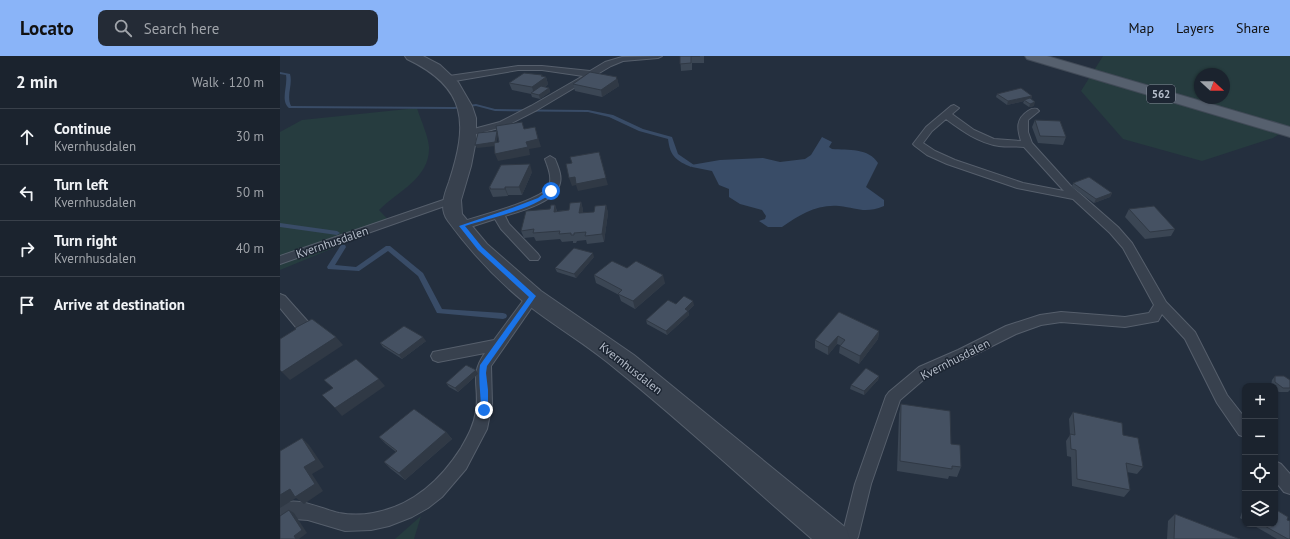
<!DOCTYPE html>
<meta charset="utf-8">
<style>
:root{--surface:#1b232e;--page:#242b36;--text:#f1f3f6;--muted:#a0a4aa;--line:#39404a;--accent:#8ab4f8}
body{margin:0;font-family:"PT Sans",sans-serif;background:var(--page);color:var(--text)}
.controls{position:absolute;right:12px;bottom:12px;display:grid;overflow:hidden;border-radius:8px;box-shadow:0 1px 3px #0004}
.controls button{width:36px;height:36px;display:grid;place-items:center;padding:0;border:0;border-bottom:1px solid var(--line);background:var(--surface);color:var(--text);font:20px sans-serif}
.compass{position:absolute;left:914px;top:12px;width:36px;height:36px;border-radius:50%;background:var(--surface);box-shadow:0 1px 3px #0004;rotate:111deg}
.stop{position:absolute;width:12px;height:12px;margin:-9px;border:3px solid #1a73e8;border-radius:50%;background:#fff}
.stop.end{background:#1a73e8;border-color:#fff;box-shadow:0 1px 4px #0008}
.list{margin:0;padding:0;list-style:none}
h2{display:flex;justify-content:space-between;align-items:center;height:52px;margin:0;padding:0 16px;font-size:17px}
h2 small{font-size:13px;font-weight:400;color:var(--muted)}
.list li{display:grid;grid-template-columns:26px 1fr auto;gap:12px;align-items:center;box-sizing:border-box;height:56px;padding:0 16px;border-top:1px solid var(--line)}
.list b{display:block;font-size:15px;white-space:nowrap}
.list p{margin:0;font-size:13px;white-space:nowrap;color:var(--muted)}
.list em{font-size:13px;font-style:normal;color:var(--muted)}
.icon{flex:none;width:22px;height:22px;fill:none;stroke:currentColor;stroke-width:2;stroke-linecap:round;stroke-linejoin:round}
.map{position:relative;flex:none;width:1010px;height:483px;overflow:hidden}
header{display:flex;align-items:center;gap:24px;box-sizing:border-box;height:56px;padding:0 20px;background:var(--accent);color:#111}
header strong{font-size:19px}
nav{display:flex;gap:22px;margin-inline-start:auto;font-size:14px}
.search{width:280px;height:36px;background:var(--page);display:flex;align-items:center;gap:10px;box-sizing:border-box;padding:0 14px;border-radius:8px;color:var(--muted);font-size:15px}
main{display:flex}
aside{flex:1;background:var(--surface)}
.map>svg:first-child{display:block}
.green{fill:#263c3f;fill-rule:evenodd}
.water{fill:#394c67}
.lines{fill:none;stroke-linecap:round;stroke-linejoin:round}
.stream{fill:#394c67;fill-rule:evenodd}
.service-casing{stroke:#565f6c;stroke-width:2}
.minor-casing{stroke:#565f6c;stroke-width:2}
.primary-casing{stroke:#414a57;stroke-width:2}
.service{fill:#38414e;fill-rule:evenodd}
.minor{fill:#38414e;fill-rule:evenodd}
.primary{fill:#56606e;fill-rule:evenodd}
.wall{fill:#3b4654}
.shaded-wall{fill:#303945}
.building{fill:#455162;stroke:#303945}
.route{fill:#1a73e8}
.labels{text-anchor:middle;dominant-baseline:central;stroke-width:3;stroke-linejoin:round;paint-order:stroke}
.shield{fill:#1d2633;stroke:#878f9c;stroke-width:1}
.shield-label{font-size:11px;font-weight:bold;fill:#b4bcc9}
.street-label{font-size:12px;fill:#b4bcc9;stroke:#1d2633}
</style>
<header>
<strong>Locato</strong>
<div class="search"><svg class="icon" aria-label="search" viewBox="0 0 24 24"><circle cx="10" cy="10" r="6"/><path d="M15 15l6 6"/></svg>Search here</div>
<nav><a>Map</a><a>Layers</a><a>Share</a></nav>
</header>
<main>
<aside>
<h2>2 min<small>Walk · 120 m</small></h2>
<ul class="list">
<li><svg class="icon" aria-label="ahead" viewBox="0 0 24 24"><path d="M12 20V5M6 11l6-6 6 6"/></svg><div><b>Continue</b><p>Kvernhusdalen</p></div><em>30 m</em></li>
<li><svg class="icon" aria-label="left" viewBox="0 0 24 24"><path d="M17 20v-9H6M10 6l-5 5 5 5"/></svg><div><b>Turn left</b><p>Kvernhusdalen</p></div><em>50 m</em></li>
<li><svg class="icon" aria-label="right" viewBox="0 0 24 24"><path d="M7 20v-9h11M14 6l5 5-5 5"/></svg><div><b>Turn right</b><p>Kvernhusdalen</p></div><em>40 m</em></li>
<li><svg class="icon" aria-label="arrive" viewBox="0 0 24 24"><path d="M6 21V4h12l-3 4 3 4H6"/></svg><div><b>Arrive at destination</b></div></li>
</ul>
</aside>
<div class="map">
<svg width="1010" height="483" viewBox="0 0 1010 483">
<rect width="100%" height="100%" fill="#242f3e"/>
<!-- green -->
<g class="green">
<path d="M 823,0 L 1010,0 L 1010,71 L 993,82 L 922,105 L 843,83 L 801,35 ZM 920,18 L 944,18 L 944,42 L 920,42 Z"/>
<path d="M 137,52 C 140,62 149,82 149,91 C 150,122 118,135 99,154 L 112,168 L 0,214 L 0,76 L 22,64 Z"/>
<path d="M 141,460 L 134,483 L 115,483 Z"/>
</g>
<!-- water -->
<path class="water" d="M 542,81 L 552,86 L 549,91 L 552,93 C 568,94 589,92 598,107 L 586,131 L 604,144 L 604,150 C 584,158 578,152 559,150 C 537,148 519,159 502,171 L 488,171 L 479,165 L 485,163 L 486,160 L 482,154 L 460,148 L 449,141 L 449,133 L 439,129 L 432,115 L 412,111 L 411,109 L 440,104 L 483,102 L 500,106 L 525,103 L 531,99 Z"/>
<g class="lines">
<!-- stream -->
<g class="stream">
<path d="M 0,16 L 10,18 C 13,29 6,39 11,50 L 174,51 L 196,48 L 215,53 L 308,54 L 333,59 L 363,73 L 392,81 L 398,98 L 414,109 L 411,111 L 409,110 C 395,104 390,99 388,83 L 359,75 L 329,61 L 308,56 L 215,55 L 196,50 L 174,53 L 9,52 C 0,45 8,30 6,19 L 0,18 Z"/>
<path d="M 0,167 L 57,175 L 60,177 L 57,179 L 0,171 Z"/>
<path d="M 61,189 L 65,189 L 66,191 L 55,209 L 76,211 L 106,190 L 110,190 L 143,217 L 162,253 L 223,257 L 226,258 L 227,260 L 226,262 L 223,263 L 157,257 L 138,220 L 108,195 L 79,215 L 48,213 L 47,211 Z"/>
</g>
<defs>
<g id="service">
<path d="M 382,0 L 378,2 L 343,5 L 331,10 L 257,54 L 226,70 L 189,80 L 186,79 L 184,77 L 186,75 L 220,66 L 251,50 L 303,20 L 262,14 L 238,14 L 169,26 L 165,23 L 169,20 L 238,10 L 262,10 L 310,15 L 325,6 L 342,1 Z"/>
<path d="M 674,49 L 679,52 L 672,58 L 676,61 L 694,74 L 714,83 L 741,85 C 737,72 736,63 748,55 C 751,53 753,52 757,53 L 759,55 L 748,64 L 748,76 L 752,87 L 790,129 L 838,171 L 852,187 L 886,246 L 915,276 L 947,339 L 965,362 L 965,381 L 959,379 L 937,347 L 905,283 L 882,258 L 878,265 L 845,271 L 781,266 L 761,269 L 736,278 L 688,302 L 649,319 L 620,344 L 591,428 L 578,481 L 577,483 L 558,483 L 564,472 L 575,428 L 606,340 L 609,336 L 639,311 L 678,294 L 726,270 L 760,259 L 781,256 L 845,261 L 869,257 L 874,249 L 843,192 L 830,177 L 793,143 L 737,132 L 667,108 L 647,99 L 635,90 L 633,88 L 646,71 L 671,50 ZM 666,63 C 682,75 699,87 719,90 C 727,91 736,90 744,91 L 784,135 L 743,127 L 675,104 L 655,95 L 643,87 L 652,75 Z"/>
<path d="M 270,100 L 275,103 C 278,111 282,119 280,127 C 276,146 241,155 225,160 L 229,168 L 258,198 L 260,201 L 258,204 L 250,204 L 221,173 L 215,163 L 181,174 L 177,173 L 175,170 L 177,167 C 196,161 255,146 267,133 C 274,125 268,111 265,103 Z"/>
<path d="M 172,141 L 177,144 L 176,146 L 0,208 L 0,200 Z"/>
<path d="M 253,236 L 258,238 L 259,241 L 211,310 L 212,348 L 207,373 L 186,413 L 162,441 L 148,452 L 132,461 L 109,470 L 91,474 L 65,475 L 28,464 L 0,462 L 0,448 C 19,440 41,453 59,457 C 70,459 82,459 93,457 C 132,450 160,425 181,392 C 188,380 194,369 196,355 C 200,331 189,319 205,297 L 158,306 L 153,304 L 151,300 L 153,296 L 214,284 L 248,238 Z"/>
<path d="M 0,238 L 5,240 L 30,268 L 32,272 L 30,276 L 25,277 L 20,276 L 0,252 Z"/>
<path d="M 995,405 L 1001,408 L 1010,418 L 1010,438 L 1004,436 L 995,425 Z"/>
</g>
<path id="minor" d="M 125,0 L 143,0 L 160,9 L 178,26 L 192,50 L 196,62 L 196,84 L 191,110 L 181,144 L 182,158 L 207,188 L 261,235 L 354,299 L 566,472 L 570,483 L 532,483 C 467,427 404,368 337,314 C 308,289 274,270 244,246 C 215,222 190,195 168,165 C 159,153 164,139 169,126 C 188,68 188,32 127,3 Z"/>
<path id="primary" d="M 745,0 L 767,0 L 1010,71 L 1010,81 L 747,3 Z"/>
</defs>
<!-- service casing -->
<use href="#service" class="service-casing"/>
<!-- minor casing -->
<use href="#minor" class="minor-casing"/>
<!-- primary casing -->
<use href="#primary" class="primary-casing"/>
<!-- service -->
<use href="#service" class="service"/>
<!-- minor -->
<use href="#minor" class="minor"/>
<!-- primary -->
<use href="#primary" class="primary"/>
</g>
<!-- wall -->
<g class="wall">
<path d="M 400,0 L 424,0 L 424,7 L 412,7 L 412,14 L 401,15 Z"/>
<path d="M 262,19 L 263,21 L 266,21 L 268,28 L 265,31 L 269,32 L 270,36 L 260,43 L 252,41 L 251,38 L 232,34 L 229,27 Z"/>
<path d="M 337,23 L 339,30 L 322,41 L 295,35 L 293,28 Z"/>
<path d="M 717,38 L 752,40 L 751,43 L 754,50 L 749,51 L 743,47 L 744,45 L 727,49 L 716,41 Z"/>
<path d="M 755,64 L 786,81 L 783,89 L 758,87 L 752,71 Z"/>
<path d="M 252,116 L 242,139 L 228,139 L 228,140 L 213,141 L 212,139 L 209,132 Z"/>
<path d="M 793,127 L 832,137 L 830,141 L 814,147 L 792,131 Z"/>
<path d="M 301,146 L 303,154 L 303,157 L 314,156 L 326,149 L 328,157 L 324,186 L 307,188 L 306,184 L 297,185 L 296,187 L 293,187 L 293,185 L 282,186 L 280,183 L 256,185 L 254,181 L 244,182 L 241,175 L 275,149 L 277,155 L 289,154 Z"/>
<path d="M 849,153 L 895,173 L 891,180 L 865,183 L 845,161 Z"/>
<path d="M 314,201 L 296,222 L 277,216 L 275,212 Z"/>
<path d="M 347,212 L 385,227 L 355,253 L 341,245 L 339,239 L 316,227 L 314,219 Z"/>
<path d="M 396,248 L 414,249 L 408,255 L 409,259 L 387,279 L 367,268 L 366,264 Z"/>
<path d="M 559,256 L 599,275 L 598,283 L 579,308 L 559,297 L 560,289 L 557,288 L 548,299 L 535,292 L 535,284 Z"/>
<path d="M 146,285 L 122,303 L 103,291 L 100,287 Z"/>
<path d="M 198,318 L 178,336 L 169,331 L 166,327 Z"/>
<path d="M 599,320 L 598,324 L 584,339 L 570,333 L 571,329 Z"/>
<path d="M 995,320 L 1010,324 L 1010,334 L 1008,336 L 999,336 L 995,333 L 995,330 L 991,330 L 992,324 Z"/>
<path d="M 621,348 L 671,388 L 681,411 L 677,421 L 669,420 L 668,423 L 617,415 L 619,358 Z"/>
<path d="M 793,356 L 843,379 L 863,411 L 857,418 L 847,416 L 850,434 L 844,441 L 792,430 L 791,401 L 787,400 L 786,385 L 790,379 L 789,363 Z"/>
<path d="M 166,376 L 172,383 L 125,424 L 111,413 L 104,406 L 116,396 L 106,388 L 99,381 Z"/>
<path d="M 965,447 L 965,465 L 960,462 Z"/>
<path d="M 895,458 L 960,483 L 887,483 L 888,465 Z"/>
<path d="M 1007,464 L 1010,483 L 997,483 L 971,468 L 995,468 Z"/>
</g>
<!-- shaded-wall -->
<g class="shaded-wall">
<path d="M 262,19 L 264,23 L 266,21 L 268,28 L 255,38 L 254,38 L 252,31 Z"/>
<path d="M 337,21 L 339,30 L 322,41 L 321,34 Z"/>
<path d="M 269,32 L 270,36 L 260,43 L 259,39 Z"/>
<path d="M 752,40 L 751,43 L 744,44 L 744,45 L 727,49 L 728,45 Z"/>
<path d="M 755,46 L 754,50 L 749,51 L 750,48 Z"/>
<path d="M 255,71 L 261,91 L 249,93 L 250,99 L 218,105 L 215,98 L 246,86 Z"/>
<path d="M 217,75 L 218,79 L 216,90 L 197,92 L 195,89 Z"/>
<path d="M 250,108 L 252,116 L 242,139 L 239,131 Z"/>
<path d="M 295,121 L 326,122 L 328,129 L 298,135 L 296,129 L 292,130 L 289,122 Z"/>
<path d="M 225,131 L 228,139 L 228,140 L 225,133 Z"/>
<path d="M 832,137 L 830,141 L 814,147 L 816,143 Z"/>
<path d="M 301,146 L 303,154 L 302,165 L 299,157 Z"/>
<path d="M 275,149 L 277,157 L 274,156 Z"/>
<path d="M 326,149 L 328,157 L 324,186 L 322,178 Z"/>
<path d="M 313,197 L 314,201 L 296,222 L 294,218 Z"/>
<path d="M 383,219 L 385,227 L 355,253 L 353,245 Z"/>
<path d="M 413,245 L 414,249 L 406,257 L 405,253 Z"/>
<path d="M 408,255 L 409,259 L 387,279 L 386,275 Z"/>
<path d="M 599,275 L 598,283 L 579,308 L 580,300 Z"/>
<path d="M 558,280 L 557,288 L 548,299 L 548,291 Z"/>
<path d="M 56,281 L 63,289 L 10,324 L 2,316 Z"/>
<path d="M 143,281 L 146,285 L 122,303 L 119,299 Z"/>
<path d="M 196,314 L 198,318 L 178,336 L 175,332 Z"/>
<path d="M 599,320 L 598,324 L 584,339 L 584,335 Z"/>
<path d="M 99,323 L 105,330 L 62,360 L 55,352 Z"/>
<path d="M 166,376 L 172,383 L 125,424 L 119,417 Z"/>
<path d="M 22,382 L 29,389 L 44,411 L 32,418 L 43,435 L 24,448 L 16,442 L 0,452 L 0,439 Z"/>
<path d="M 9,454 L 14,457 L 27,477 L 19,483 L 16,483 L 14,480 Z"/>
</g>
<!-- building -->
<g class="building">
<path d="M 400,0 L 420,0 L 411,0 L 411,7 L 400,8 Z"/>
<path d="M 310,16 L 337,21 L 336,22 L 337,23 L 321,34 L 293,28 Z"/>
<path d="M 244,17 L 262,19 L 261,20 L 266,21 L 252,31 L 229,27 Z"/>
<path d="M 261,30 L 269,32 L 259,39 L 251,37 Z"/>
<path d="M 741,32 L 752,40 L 728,45 L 717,38 Z"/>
<path d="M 750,42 L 755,46 L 750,48 L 744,44 Z"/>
<path d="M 755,64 L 780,65 L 786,81 L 760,80 Z"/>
<path d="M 242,66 L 244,73 L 255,71 L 258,83 L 246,86 L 248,91 L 215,98 L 214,87 L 219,86 L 216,70 Z"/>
<path d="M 217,75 L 215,86 L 195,89 L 198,77 Z"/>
<path d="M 319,96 L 326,122 L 296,128 L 295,121 L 289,122 L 286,108 L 292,107 L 290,101 Z"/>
<path d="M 250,108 L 239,131 L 225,131 L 225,133 L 210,133 L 211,132 L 209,132 L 221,109 Z"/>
<path d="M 809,121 L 832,137 L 816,143 L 793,127 Z"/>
<path d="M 301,146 L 299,157 L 314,156 L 315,150 L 326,149 L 322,178 L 305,180 L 306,176 L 294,177 L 294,179 L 291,179 L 291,177 L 279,178 L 280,175 L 253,177 L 254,173 L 241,175 L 246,155 L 270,153 L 271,149 L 275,149 L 274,156 L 289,154 L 290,147 Z"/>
<path d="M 874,150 L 895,173 L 870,176 L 849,153 Z"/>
<path d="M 294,192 L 313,197 L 294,218 L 275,212 Z"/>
<path d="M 332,205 L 347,212 L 356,205 L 383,219 L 353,245 L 338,238 L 342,234 L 314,219 Z"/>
<path d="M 404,240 L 413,245 L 405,253 L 408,255 L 386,275 L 366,264 L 388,244 L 396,248 Z"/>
<path d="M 559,256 L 599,275 L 580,300 L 560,290 L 565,284 L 558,280 L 548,291 L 535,284 Z"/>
<path d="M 32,263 L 56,281 L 2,316 L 0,314 L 0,283 L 16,273 L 15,272 Z"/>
<path d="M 124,270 L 143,281 L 119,299 L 100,287 Z"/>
<path d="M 76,303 L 99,323 L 55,352 L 42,339 L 53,332 L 44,324 Z"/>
<path d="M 186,309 L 196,314 L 175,332 L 166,327 Z"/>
<path d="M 586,312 L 599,320 L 584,335 L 571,329 Z"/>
<path d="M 995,320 L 1004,320 L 1010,324 L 1010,332 L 1003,332 L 995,326 Z"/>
<path d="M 621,348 L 670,355 L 671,388 L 680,389 L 681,411 L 672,410 L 672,413 L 620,405 Z"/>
<path d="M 134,353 L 166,376 L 119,417 L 104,406 L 117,395 L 99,381 Z"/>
<path d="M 793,356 L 842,367 L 843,379 L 858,382 L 863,411 L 846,407 L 850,434 L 797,423 L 796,394 L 791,393 L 790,378 L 795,379 Z"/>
<path d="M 22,382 L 36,404 L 24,411 L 35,428 L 15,441 L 10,433 L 0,439 L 0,395 Z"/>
<path d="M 995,453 L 1008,461 L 1007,464 L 1010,465 L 1010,483 L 1008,483 L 981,468 L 995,468 Z"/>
<path d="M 9,454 L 22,474 L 14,480 L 16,483 L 0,483 L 0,459 L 0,460 Z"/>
<path d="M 895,458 L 960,483 L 894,483 Z"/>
</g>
<!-- route -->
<path class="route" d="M 269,134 L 274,135 C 255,153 210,162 185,170 L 202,191 L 256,240 L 207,310 L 206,317 L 208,334 L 208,354 L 204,357 L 201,354 C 201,340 198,322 200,309 L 249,241 L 198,194 L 179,170 L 232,152 L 258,142 Z"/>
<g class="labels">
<!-- shield labels -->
<rect class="shield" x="867" y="29" width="28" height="18" rx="3"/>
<g class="shield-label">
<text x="881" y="38">562</text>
</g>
<!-- street labels -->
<g class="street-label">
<text transform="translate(52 186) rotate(-19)">Kvernhusdalen</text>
<text transform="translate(675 303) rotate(-27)">Kvernhusdalen</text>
<text transform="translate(351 312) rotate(38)">Kvernhusdalen</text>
</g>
</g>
</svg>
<div class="controls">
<button>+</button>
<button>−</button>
<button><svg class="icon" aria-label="locate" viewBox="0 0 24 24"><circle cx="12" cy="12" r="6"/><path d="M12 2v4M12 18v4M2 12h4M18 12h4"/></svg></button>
<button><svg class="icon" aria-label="layers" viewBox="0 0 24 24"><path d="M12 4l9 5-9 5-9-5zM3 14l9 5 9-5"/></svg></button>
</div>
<svg class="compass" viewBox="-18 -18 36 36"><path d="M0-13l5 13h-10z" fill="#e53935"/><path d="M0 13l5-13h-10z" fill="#a0a4aa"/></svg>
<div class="stop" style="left:271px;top:135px"></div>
<div class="stop end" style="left:204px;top:354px"></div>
</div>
</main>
